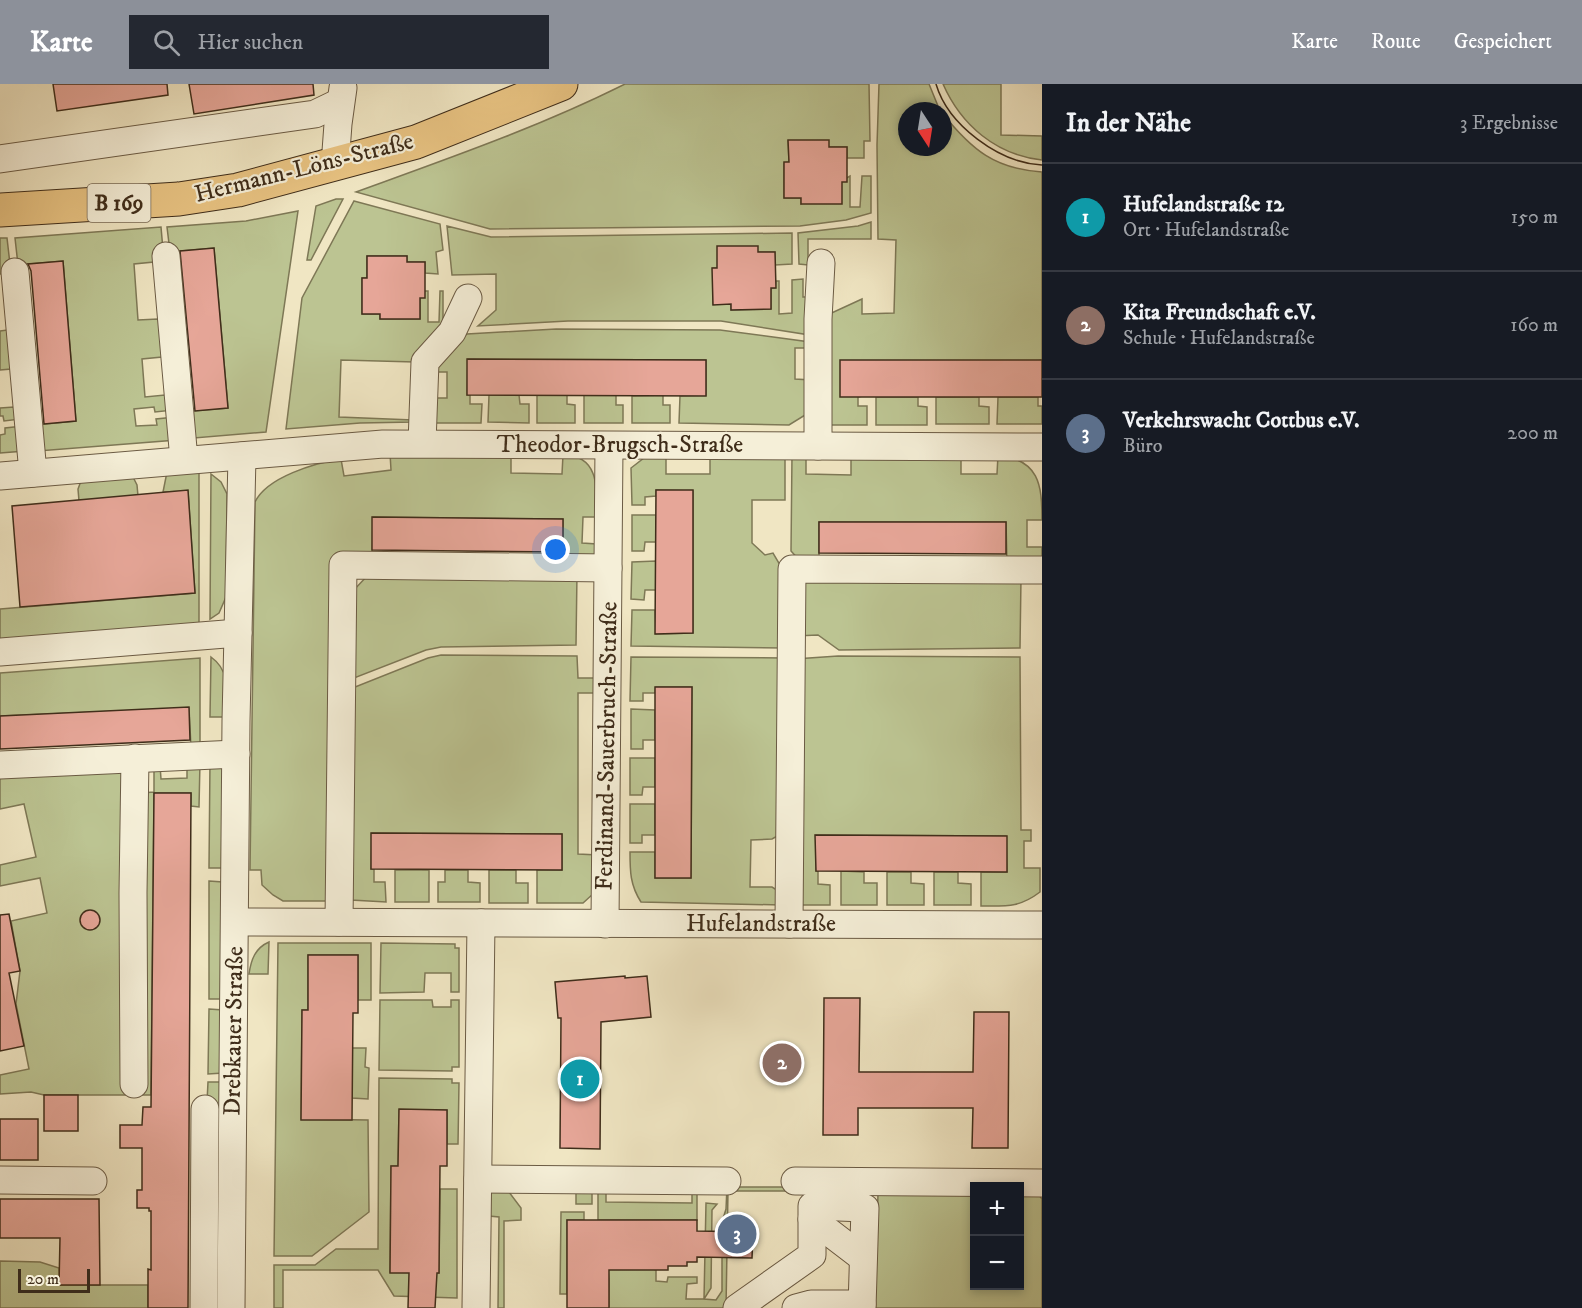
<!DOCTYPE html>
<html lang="de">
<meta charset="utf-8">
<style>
:root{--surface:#171b24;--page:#242831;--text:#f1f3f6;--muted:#9ea1a6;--line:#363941;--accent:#8c9099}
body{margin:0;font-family:"IM FELL DW Pica",serif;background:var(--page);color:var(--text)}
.controls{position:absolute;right:18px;bottom:18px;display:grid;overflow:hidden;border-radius:0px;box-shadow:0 3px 9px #0003}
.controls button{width:54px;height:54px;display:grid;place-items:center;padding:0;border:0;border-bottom:2px solid var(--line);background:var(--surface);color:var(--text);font:30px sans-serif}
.compass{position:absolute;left:898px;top:18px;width:54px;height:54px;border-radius:50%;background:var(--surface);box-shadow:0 3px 9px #0003;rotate:168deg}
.scale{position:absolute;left:18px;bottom:15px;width:72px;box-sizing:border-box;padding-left:6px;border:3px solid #3f2d1a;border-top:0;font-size:16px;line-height:21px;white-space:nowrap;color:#3f2d1a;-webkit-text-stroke:4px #f5efd8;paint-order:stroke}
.you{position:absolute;left:556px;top:466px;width:21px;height:21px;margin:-15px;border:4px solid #fff;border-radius:50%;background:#1a73e8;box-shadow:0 0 0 9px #1a73e833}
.badge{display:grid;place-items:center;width:39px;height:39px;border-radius:50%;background:var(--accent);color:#fff;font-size:20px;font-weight:700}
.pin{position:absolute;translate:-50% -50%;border:3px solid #fff;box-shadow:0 2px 6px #0006}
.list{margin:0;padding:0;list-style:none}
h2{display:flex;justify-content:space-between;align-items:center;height:78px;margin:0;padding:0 24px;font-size:26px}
h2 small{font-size:20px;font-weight:400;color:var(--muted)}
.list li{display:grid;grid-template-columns:39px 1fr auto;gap:18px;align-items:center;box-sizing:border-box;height:108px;padding:0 24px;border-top:2px solid var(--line)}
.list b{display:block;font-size:22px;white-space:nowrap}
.list p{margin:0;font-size:20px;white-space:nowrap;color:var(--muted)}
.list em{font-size:20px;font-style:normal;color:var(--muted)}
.icon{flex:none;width:33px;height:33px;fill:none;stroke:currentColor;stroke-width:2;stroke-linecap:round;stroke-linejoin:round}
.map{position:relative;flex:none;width:1042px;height:1224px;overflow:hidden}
header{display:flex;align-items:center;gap:36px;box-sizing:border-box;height:84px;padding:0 30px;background:var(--accent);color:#fff}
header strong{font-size:28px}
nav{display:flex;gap:33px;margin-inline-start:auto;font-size:21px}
.search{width:420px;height:54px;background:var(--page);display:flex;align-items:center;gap:15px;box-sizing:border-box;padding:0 21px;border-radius:0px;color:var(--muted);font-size:22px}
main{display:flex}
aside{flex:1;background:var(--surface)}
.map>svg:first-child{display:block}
.green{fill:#bcc492;stroke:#7e7856;stroke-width:1.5}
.building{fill:#e6a698;stroke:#3f2d1a;stroke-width:1.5}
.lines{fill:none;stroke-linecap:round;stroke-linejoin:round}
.minor-casing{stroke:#6b5b44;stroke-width:29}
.major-casing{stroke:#3f2d1a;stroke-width:35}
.minor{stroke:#f5efd8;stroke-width:27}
.major{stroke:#e8c382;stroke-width:33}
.tram{stroke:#3f2d1a;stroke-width:1.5}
.labels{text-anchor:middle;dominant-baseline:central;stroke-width:4.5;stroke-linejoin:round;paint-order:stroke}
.shield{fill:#f5efd8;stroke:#766753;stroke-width:1.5}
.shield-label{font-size:22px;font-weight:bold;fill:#3f2d1a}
.street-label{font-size:24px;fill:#3f2d1a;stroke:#f5efd8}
</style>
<header>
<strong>Karte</strong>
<div class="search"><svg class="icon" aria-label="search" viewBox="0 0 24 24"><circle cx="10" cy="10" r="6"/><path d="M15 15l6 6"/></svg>Hier suchen</div>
<nav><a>Karte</a><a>Route</a><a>Gespeichert</a></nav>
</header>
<main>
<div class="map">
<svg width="1042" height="1224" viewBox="0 0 1042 1224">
<rect width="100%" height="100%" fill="#f0e6c3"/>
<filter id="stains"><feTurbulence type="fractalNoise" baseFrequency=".00333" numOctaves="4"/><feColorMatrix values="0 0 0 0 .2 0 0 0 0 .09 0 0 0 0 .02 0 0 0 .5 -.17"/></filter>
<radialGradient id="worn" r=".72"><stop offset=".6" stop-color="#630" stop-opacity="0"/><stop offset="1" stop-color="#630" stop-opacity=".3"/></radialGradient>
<!-- green -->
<g class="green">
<path d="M 625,0 L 869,0 L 870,57 L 864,57 L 864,74 L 847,74 L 847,63 L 829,63 L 788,57 L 789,78 L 784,79 L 784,114 L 801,114 L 801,120 L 850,92 L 850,123 L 860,123 L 862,92 L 871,92 L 871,129 L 846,136 L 800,142 L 490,145 L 356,108 C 447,75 539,43 625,0 Z"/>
<path d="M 879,0 L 929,0 L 940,27 L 907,27 L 907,63 L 943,63 L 943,30 C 972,66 995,85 1042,88 L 1042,276 L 858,313 L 858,322 L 867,322 L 867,341 L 825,341 L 825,232 L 862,215 L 862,230 L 894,229 L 896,156 L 878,155 L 877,61 Z"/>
<path d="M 943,0 L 1001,0 L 1001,51 L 1042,52 L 1042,76 C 996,71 961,41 943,0 Z"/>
<path d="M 336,115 L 343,115 L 311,176 L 307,176 L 316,122 Z"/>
<path d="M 354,117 L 440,140 L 443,166 L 436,168 L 438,190 L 425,189 L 425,178 L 407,178 L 407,172 L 367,172 L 367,194 L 362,194 L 362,230 L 380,230 L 380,235 L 420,235 L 420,214 L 425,207 L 428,207 L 428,238 L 439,238 L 440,207 L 443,207 L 443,244 L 415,278 L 341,276 L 339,333 L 413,336 L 414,338 L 360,339 L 286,345 L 302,214 Z"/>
<path d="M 298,127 L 266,348 L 194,354 L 191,327 L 228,324 L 214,164 L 170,168 L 167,143 L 246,137 Z"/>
<path d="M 871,138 L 871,155 L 808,155 L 808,181 L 799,180 L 798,149 L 858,142 Z"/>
<path d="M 447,142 L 491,153 L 792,149 L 792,180 L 775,181 L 775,168 L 758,168 L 717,184 L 713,184 L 713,220 L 731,220 L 731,226 L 771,225 L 771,204 L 775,204 L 776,197 L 779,197 L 779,230 L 792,229 L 792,196 L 803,195 L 803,213 L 809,213 L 810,251 L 721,237 L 568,237 L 478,242 L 496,226 L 496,190 L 452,191 Z"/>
<path d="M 161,143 L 164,177 L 134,180 L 138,236 L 158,235 L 167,240 L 162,273 L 142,275 L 145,313 L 165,311 L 174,326 L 155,328 L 154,323 L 134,325 L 136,342 L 157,341 L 156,335 L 175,333 L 177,356 L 38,367 L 35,341 L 76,337 L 63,177 L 18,181 L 15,154 Z"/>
<path d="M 0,154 L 7,154 L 11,189 L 0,190 Z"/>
<path d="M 556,245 L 720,246 L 810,258 L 811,264 L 795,264 L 795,295 L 811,296 L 810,328 L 789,341 L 679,339 L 680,312 L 706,311 L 706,276 L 468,275 L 467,311 L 470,311 L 470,320 L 482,320 L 481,339 L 431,339 L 433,314 L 447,314 L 447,288 L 433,288 L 434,276 L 467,250 Z"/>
<path d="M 7,246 L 11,285 L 0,286 L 0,247 Z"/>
<path d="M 489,311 L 519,311 L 520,320 L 529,320 L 529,339 L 488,338 Z"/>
<path d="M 537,311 L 567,311 L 567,320 L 575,321 L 575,339 L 537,339 Z"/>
<path d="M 584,311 L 616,311 L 616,321 L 623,321 L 623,339 L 584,339 Z"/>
<path d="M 663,311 L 663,321 L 670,321 L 670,339 L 632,339 L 632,312 Z"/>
<path d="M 876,313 L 918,313 L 918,322 L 927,323 L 927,341 L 876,341 Z"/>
<path d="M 936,313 L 979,313 L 979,322 L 989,323 L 989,340 L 936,340 Z"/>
<path d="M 998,313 L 1038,313 L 1038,322 L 1042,322 L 1042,340 L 997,340 Z"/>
<path d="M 14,323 L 21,335 L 4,337 L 3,332 L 0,332 L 0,324 Z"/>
<path d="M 23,342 L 25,367 L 0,369 L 0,351 L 5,350 L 5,344 Z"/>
<path d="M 390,369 L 511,370 L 511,389 L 562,390 L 563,371 C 600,371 597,406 597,433 L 583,433 L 582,459 L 597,460 L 597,475 L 562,475 L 563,435 L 373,433 L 372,473 L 335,473 L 331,817 L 283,817 L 273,811 L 262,801 L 261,786 L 250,786 L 255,418 C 267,393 315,379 341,375 L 344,392 L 391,386 Z"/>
<path d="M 666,371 L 666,390 L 710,390 L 710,371 L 785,371 L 785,416 L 752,416 L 752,459 L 765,471 L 773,469 L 783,486 L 783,564 L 631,562 L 632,526 L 655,526 L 656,550 L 693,549 L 693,407 L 656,406 L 656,412 L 645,413 L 645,421 L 632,421 L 631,384 L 644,374 Z"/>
<path d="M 792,371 L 806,371 L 806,390 L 851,391 L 851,372 L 961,371 L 961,390 L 997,390 L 998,371 C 1039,376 1042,400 1042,436 L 1027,436 L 1027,463 L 1042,463 L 1042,472 L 1039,477 L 1007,479 L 1006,438 L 819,438 L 819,477 L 801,478 L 791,467 Z"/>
<path d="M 199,385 L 199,540 L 0,556 L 0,525 L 195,509 L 188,407 L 163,408 L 167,388 Z"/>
<path d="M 211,390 L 221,398 L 227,410 L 226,513 L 219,529 L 210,535 Z"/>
<path d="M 133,393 L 137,401 L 138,412 L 79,417 L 78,405 L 81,397 Z"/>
<path d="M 632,431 L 656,431 L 656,458 L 645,458 L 644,467 L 632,467 Z"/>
<path d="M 656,477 L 656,506 L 645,506 L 644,516 L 631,515 L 632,478 Z"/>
<path d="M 577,489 L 576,561 L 441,563 L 426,566 L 349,596 L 352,508 L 369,490 Z"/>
<path d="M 1021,494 L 1020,564 L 839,566 L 818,551 L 795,552 L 798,511 L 806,498 Z"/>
<path d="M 441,571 L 577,572 L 578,594 L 598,594 L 598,609 L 578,609 L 578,770 L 598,771 L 593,810 L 583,819 L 537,819 L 537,786 L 562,786 L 562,750 L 372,749 L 371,785 L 374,785 L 374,798 L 385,798 L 386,818 L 351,816 L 350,605 L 428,574 Z"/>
<path d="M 838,572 L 1020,573 L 1021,746 L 1031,746 L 1031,757 L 1024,757 L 1024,784 L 1040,784 L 1040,808 C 1019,824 1006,822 981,822 L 981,788 L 1007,788 L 1006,752 L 816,751 L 816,787 L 818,787 L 818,800 L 830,801 L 830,821 L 794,821 L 795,575 Z"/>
<path d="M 211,573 C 232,588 226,610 225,633 L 210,633 Z"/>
<path d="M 631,573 L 784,574 L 783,749 L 772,755 L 751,756 L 750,803 L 772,803 L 780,808 L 781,821 L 641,818 C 630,801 630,787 630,768 L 655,768 L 655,794 L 691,794 L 692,603 L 656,603 L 655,609 L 643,609 L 643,617 L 630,617 Z"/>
<path d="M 200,574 L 200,663 L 191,663 L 189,624 L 0,632 L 0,589 Z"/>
<path d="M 631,625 L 655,626 L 655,656 L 643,656 L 643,665 L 631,665 Z"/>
<path d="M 630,674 L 655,674 L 655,703 L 643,703 L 642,711 L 630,711 Z"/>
<path d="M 200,678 L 199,723 L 191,722 L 191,709 L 154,709 L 151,1011 L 44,1011 L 31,1008 L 0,1010 L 0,991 L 29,985 L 16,920 L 20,887 L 11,837 L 47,829 L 40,794 L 0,802 L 0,781 L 36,773 L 24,720 L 0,725 L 0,687 L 129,681 L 141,709 L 154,708 L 154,680 L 160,681 L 161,695 L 187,694 L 187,679 Z"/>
<path d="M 210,678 L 224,682 L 224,784 L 209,784 Z"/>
<path d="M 630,720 L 655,720 L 655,751 L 642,751 L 642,759 L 630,759 Z"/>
<rect x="395" y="786" width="34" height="32"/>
<path d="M 445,786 L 468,786 L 468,798 L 480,799 L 480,818 L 438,818 L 438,798 L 445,798 Z"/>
<path d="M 489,786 L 516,786 L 516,799 L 528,799 L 528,819 L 489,819 Z"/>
<path d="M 841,787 L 864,788 L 864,799 L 877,799 L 877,821 L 841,821 Z"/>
<path d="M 887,788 L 911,788 L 911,799 L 924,800 L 924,821 L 887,821 Z"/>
<path d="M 934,788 L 958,788 L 958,799 L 971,800 L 971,821 L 934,821 Z"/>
<path d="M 209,797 L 223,798 L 223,915 L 209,915 Z"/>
<path d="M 269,858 L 268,890 L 249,890 C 251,876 255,864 269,858 Z"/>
<path d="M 278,859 L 371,859 L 371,916 L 358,916 L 358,871 L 308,871 L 308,926 L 302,926 L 301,1035 L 368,1036 L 369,1128 L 312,1172 L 274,1172 Z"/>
<path d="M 381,859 L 455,860 L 455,864 L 459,864 L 459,908 L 451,908 L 451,889 L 425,889 L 424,908 L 380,909 Z"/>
<path d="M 380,916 L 432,916 L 433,923 L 451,923 L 451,916 L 459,916 L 459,983 L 452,983 L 452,987 L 379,986 Z"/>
<path d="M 209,925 L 223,926 L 223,989 L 208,990 Z"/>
<path d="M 352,964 L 366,964 L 365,983 L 369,984 L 368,1015 L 352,1014 Z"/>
<path d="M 379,994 L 452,995 L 452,999 L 459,999 L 458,1060 L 447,1060 L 447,1026 L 399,1026 L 398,1082 L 391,1082 L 390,1188 L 439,1189 L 440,1105 L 457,1105 L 457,1214 L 394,1212 L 378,1186 L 283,1186 L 283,1224 L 274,1224 L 274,1181 L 315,1181 L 336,1165 L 378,1165 Z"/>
<path d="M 208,998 L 223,998 L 222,1064 L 214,1064 L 207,1018 Z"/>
<path d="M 592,1103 L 592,1120 L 576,1120 L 576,1107 Z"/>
<path d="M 727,1103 L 784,1103 L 785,1107 L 728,1107 L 726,1224 L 609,1224 L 609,1196 L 606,1169 L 656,1186 L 656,1197 L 667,1198 L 668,1193 L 697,1193 L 697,1199 L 687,1200 L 686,1215 L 704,1215 L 706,1119 L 717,1120 L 712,1126 L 711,1204 L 704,1215 L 716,1216 L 722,1207 L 722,1138 L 726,1125 Z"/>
<path d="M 496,1104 L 506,1104 L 521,1124 L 521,1136 L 504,1137 L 504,1224 L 498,1224 L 499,1133 L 489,1132 L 489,1111 Z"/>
<path d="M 598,1104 L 606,1104 L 606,1118 L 692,1119 L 692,1106 L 697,1106 L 697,1136 L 598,1136 Z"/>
<path d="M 974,1106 L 975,1202 L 1020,1202 L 1020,1106 L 1039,1111 L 1042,1115 L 1042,1224 L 875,1224 L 878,1109 Z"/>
<path d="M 561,1128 L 584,1128 L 584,1136 L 567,1136 L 567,1210 L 560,1210 Z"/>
<path d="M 0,1177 L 40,1178 L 59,1184 L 60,1201 L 148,1201 L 148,1224 L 0,1224 Z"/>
</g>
<!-- building -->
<g class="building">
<path d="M 53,0 L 167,0 L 168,11 L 57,27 Z"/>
<path d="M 189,0 L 313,0 L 314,11 L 194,30 Z"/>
<path d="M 788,56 L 829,56 L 829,63 L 847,63 L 847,98 L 842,98 L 842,120 L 801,120 L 801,114 L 784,114 L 784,78 L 789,78 Z"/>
<path d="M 717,162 L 758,162 L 758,168 L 775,168 L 776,204 L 771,204 L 771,225 L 731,226 L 731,220 L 713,221 L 712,184 L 717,184 Z"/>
<path d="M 214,164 L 228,324 L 195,327 L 180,167 Z"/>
<path d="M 367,172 L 407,172 L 407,178 L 425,178 L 425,214 L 420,214 L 420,235 L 380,235 L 380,230 L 362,230 L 362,194 L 367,194 Z"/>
<path d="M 63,177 L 76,337 L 44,340 L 31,187 L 28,180 Z"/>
<path d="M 467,275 L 706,276 L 706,312 L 467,311 Z"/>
<rect x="840" y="276" width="202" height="37"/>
<path d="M 188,406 L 195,509 L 20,523 L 12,422 Z"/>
<path d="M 656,406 L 693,406 L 693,549 L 655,550 Z"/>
<path d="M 372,433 L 563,435 L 563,468 L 372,466 Z"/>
<path d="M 819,438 L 1006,438 L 1006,470 L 819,469 Z"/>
<path d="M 655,603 L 692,603 L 691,794 L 655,794 Z"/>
<path d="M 189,623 L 190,656 L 0,665 L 0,632 Z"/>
<path d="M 154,709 L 191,709 L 188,1224 L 148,1224 L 148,1185 L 151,1186 L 151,1127 L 149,1127 L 149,1124 L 137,1124 L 137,1106 L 142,1106 L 142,1064 L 120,1064 L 120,1041 L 142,1041 L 143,1023 L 151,1023 Z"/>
<path d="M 371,749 L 562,750 L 562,786 L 371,785 Z"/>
<path d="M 815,751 L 1007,752 L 1007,788 L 816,787 Z"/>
<circle cx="90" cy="836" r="10"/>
<path d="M 9,830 L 20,887 L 9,889 L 24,962 L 0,967 L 0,831 Z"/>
<path d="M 308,871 L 358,871 L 358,929 L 353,929 L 352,1036 L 301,1036 L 302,926 L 308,926 Z"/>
<path d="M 625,892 L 625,894 L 647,892 L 651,933 L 601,938 L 600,1065 L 560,1064 L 561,934 L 558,934 L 555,898 Z"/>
<path d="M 824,914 L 860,914 L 859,988 L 973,988 L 974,928 L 1009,928 L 1008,1064 L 972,1064 L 973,1024 L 858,1024 L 858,1051 L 823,1051 Z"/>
<rect x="44" y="1011" width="34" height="36"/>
<path d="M 399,1025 L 447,1026 L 447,1082 L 440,1082 L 439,1189 L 437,1189 L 435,1224 L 408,1224 L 409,1189 L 390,1189 L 391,1082 L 398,1082 Z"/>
<rect x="0" y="1035" width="38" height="41"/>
<path d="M 0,1115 L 99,1115 L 100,1201 L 59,1201 L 60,1154 L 0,1154 Z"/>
<path d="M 567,1136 L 697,1136 L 697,1147 L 753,1148 L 752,1174 L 697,1173 L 697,1178 L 687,1178 L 687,1182 L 668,1182 L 668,1186 L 609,1186 L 609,1224 L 567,1224 Z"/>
</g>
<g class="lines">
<defs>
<g id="minor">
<path d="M 0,75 L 315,30 L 340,18"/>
<path d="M 335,81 L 338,40 L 343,4"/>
<path d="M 166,172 L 184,376"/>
<path d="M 15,188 L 33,389"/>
<path d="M 422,359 L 425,278 L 452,248 L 468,214"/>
<path d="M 818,362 L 818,235 L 821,179"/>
<path d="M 0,392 L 383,360 L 1042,363"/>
<path d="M 0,568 L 238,549"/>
<path d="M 0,681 L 236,670"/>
<path d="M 235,838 L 1042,841"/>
<path d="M 339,838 L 343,481 L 608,484"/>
<path d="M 605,840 L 609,362"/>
<path d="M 789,840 L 792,485 L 1042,486"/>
<path d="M 134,1000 L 133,809 L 135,674"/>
<path d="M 478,1095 L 727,1097"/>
<path d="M 0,1096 L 93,1097"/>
<path d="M 795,1097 L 1042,1099"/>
<path d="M 812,1135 L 863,1174"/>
<path d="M 204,1224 L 205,1025"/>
<path d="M 231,1224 L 236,637 L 242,372"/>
<path d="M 476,1224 L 481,839"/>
<path d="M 737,1224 L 812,1171 L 812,1122 L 865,1124 L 862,1224"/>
<path d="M 796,1224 L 811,1220 L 862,1220"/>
</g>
<path id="major" d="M 0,126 L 179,115 L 238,106 L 416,58 L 561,0"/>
</defs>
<!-- minor casing -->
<use href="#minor" class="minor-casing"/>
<!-- major casing -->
<use href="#major" class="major-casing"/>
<!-- minor -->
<use href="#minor" class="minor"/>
<!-- major -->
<use href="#major" class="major"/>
<!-- tram -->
<path class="tram" d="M 936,0 C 948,41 999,79 1042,81"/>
</g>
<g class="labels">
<!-- shield labels -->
<rect class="shield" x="87.5" y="100" width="63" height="38" rx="4.5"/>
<g class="shield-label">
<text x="119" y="119">B 169</text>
</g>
<!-- street labels -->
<g class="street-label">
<text transform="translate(304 84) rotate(-14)">Hermann-Löns-Straße</text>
<text x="620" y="361">Theodor-Brugsch-Straße</text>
<text transform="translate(607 662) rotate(-89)">Ferdinand-Sauerbruch-Straße</text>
<text x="761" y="840">Hufelandstraße</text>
<text transform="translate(234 947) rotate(-89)">Drebkauer Straße</text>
</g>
</g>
<rect width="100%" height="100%" filter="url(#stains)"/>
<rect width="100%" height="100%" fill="url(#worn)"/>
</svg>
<div class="controls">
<button>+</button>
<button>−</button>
</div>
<svg class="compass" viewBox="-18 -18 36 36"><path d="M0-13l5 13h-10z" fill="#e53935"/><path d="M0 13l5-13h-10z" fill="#9ea1a6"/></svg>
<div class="scale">20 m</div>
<div class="you"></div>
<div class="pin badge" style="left:580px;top:995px;background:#0f9aa8">1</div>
<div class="pin badge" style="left:782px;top:979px;background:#8d6e63">2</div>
<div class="pin badge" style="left:737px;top:1150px;background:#5c6f8a">3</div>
</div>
<aside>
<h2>In der Nähe<small>3 Ergebnisse</small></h2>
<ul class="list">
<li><span class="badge" style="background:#0f9aa8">1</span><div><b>Hufelandstraße 12</b><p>Ort · Hufelandstraße</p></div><em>150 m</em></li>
<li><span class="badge" style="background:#8d6e63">2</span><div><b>Kita Freundschaft e.V.</b><p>Schule · Hufelandstraße</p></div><em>160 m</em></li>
<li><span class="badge" style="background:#5c6f8a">3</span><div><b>Verkehrswacht Cottbus e.V.</b><p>Büro</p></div><em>200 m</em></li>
</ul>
</aside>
</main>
